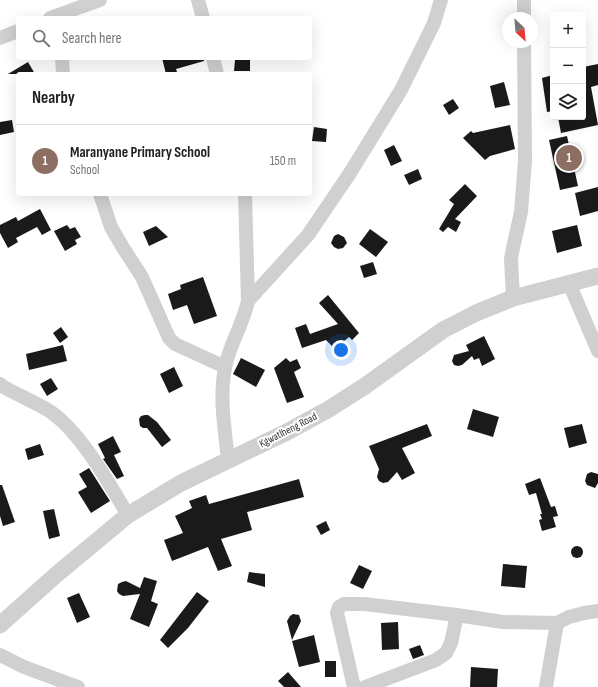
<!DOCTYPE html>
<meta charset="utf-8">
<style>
:root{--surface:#fff;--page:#f6f6f6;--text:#202124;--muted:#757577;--line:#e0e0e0;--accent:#e63946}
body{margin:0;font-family:"Sofia Sans Condensed",sans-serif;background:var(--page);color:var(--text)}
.controls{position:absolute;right:12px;top:12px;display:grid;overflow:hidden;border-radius:4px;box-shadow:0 4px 16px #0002}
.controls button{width:36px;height:36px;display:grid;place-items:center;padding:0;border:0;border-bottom:1px solid var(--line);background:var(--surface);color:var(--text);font:20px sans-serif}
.compass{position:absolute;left:502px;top:12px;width:36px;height:36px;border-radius:50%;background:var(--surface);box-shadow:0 4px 16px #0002;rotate:154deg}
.you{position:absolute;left:341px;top:350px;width:14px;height:14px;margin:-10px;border:3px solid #fff;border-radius:50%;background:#1a73e8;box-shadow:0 0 0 6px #1a73e833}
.badge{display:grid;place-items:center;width:26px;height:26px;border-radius:50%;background:var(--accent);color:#fff;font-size:13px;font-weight:700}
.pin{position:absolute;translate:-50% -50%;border:2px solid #fff;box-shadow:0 1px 4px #0006}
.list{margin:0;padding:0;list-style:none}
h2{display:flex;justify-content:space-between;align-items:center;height:52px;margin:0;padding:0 16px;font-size:17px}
h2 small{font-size:13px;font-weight:400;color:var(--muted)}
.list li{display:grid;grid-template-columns:26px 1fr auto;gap:12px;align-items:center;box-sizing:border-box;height:72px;padding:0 16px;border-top:1px solid var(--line)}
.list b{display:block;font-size:15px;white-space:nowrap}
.list p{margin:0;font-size:13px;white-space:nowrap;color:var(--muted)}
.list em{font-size:13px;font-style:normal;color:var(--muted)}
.icon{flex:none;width:22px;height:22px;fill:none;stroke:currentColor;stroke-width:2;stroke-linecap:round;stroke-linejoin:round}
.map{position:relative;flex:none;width:598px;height:687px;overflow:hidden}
.search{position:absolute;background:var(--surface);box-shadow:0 4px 16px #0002;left:16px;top:16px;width:296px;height:44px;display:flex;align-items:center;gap:10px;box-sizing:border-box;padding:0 14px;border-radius:4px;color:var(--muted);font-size:15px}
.panel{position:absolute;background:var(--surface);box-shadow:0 4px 16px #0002;left:16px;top:72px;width:296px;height:124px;border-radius:4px}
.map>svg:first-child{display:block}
.building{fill:#1a1a1a}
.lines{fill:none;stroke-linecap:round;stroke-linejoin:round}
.minor{stroke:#d0d0d0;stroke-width:14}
.tertiary{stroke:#d0d0d0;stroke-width:17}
.labels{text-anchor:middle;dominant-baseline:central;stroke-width:4;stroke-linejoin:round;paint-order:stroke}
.street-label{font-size:11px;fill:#333;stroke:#fff}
</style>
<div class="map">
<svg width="598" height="687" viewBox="0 0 598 687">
<rect width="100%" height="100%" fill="#fff"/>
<!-- building -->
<g class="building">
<path d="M 162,58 L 204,58 L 204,61 L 176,69 L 177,72 L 166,74 Z"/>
<path d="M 235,60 L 250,60 L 250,71 L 234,71 Z"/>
<path d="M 28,62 L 35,74 L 8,74 Z"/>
<path d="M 598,64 L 598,85 L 591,87 L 598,125 L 561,133 L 558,117 L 583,117 L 583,67 Z"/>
<path d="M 553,75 L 553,111 L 547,112 L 542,78 Z"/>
<path d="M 504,82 L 510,105 L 495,108 L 490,86 Z"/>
<path d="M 453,99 L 459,108 L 449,115 L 443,105 Z"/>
<path d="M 12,120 L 14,132 L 0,135 L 0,122 Z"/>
<path d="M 510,125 L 515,149 L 490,156 L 485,160 L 463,138 L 471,131 L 473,133 Z"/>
<path d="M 314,127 L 327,129 L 326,142 L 312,141 Z"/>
<path d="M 567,136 L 578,186 L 560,190 L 549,140 Z"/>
<path d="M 394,145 L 402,161 L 391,166 L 384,150 Z"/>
<path d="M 418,169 L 422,179 L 409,185 L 404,175 Z"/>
<path d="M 465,184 L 477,196 L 455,219 L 461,222 L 456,232 L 448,227 L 443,232 L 439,229 L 454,204 L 449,200 Z"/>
<path d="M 598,187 L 598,211 L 580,216 L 575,193 Z"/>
<path d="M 40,209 L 51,230 L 42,235 L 37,227 L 16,238 L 18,242 L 8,248 L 0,233 L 0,225 L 16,217 L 18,221 Z"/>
<path d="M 67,225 L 70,229 L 75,227 L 81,237 L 75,240 L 77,244 L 65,251 L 54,231 Z"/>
<path d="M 577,225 L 582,246 L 557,253 L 552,231 Z"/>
<path d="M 156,226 L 168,237 L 149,246 L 143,232 Z"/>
<path d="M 370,229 L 388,242 L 376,257 L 359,244 Z"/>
<path d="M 338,234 L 344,237 L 347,243 L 343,248 L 338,249 L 334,247 L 331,243 L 334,236 Z"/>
<path d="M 373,262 L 377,274 L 364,278 L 360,266 Z"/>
<path d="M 203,277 L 217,316 L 194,324 L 187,305 L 173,310 L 168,294 L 181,289 L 180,285 Z"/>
<path d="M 328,295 L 359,333 L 352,340 L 349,337 L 335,349 L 326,340 L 302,348 L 295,328 L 306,324 L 310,334 L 338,324 L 319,303 Z"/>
<path d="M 61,327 L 68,337 L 60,343 L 53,333 Z"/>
<path d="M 484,336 L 495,359 L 482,366 L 479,358 L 474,360 L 472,356 L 462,365 L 458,366 L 454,365 L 452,361 L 454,355 L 469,351 L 466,345 Z"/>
<path d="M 63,345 L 67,361 L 29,370 L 26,354 Z"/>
<path d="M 241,358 L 265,370 L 256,387 L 233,374 Z"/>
<path d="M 286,358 L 290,362 L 297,359 L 301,368 L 294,372 L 304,397 L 287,403 L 274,368 Z"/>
<path d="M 174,367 L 183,386 L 169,393 L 160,374 Z"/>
<path d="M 51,378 L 58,389 L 47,396 L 40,384 Z"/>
<path d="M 473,409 L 499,417 L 493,437 L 467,429 Z"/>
<path d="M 145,415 L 148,415 L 157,422 L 171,440 L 162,447 L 147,428 L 143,428 L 140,426 L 139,419 L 141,416 Z"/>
<path d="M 427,424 L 432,436 L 402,448 L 415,473 L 402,480 L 397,472 L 388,482 L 383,483 L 379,481 L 377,477 L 379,469 L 369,446 Z"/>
<path d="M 582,424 L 587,443 L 569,448 L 564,428 Z"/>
<path d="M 113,436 L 121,452 L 114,455 L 124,476 L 117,479 L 103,459 L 105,458 L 98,444 Z"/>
<path d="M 40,444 L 44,455 L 28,460 L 25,449 Z"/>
<path d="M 89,468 L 110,501 L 91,513 L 78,492 L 87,487 L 79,474 Z"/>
<path d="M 591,472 L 598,474 L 598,483 L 595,488 L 587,485 L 585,481 L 587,474 Z"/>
<path d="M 540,478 L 551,507 L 555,506 L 558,516 L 553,517 L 556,527 L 542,531 L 539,520 L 542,519 L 540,514 L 542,514 L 536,493 L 529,495 L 525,484 Z"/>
<path d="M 299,479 L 304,497 L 247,512 L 252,530 L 221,539 L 232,566 L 218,571 L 208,547 L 172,561 L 164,540 L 183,533 L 175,516 L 192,508 L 189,501 L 206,495 L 209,504 Z"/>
<path d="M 0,485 L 2,485 L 15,522 L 3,526 L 0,516 Z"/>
<path d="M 54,509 L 60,536 L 49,539 L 43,511 Z"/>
<path d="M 326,521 L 330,530 L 321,535 L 316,526 Z"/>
<circle cx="577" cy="552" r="6"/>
<path d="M 503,564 L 527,566 L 525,588 L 501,586 Z"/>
<path d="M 359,565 L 372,571 L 363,589 L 350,583 Z"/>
<path d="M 249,572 L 265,574 L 265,587 L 247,582 Z"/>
<path d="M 144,577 L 157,581 L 151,601 L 158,604 L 149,627 L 130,619 L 140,594 L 123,596 L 119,594 L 117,591 L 118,584 L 122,582 L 126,581 L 140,588 Z"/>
<path d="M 197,592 L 209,601 L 188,628 L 168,648 L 160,640 Z"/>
<path d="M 79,593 L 90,617 L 77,623 L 67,598 Z"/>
<path d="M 293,614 L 299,615 L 301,621 L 292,640 L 287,621 L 290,616 Z"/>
<path d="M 398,622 L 399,649 L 382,650 L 381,623 Z"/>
<path d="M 314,635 L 320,662 L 299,667 L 292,641 Z"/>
<path d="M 420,645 L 424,655 L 413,659 L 409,649 Z"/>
<rect x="325" y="661" width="11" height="16"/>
<path d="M 471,667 L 498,669 L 497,687 L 470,687 Z"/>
<path d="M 288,672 L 301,687 L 284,687 L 278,681 Z"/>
</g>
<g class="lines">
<!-- minor -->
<g class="minor">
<path d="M 198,0 L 203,18"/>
<path d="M 50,18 L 100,0"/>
<path d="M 524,18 L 524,0"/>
<path d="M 0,38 L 18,31"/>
<path d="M 62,58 L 63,74"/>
<path d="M 213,58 L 217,74"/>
<path d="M 100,194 L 111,227 L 122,246 L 142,277 L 169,338 L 175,344 L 225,367"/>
<path d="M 569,283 L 598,351"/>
<path d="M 513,298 L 511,259 L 513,248 L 521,212 L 525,161 L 524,42"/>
<path d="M 248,301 L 308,235 L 350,173 L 401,90 L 434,23 L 441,0"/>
<path d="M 0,384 L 4,387 C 19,396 36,402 51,412 C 82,434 108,482 128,515"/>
<path d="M 228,460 C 225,430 219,398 225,368 C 229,345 243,325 248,301 L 245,194"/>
<path d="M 0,655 L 24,667 L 78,687"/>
<path d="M 354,687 L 337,613 L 339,607 L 344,604 L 364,604 L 457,615 L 503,622 L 557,623 L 569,617 L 584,613 L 598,611"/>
<path d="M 365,687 L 436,660 L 446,653 L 451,643 L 457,615"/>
<path d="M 546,687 L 557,623"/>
</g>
<!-- tertiary -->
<path class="tertiary" d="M 0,625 L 57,574 L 128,515 L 181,483 L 287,432 L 329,409 L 365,386 L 443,330 L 476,313 L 513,298 L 598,276"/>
</g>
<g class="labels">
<!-- street labels -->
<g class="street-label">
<text transform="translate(288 430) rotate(-27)">Kgwatlheng Road</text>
</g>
</g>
</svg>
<div class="controls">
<button>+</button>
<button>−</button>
<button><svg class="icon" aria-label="layers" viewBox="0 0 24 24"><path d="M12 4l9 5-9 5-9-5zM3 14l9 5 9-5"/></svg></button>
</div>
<svg class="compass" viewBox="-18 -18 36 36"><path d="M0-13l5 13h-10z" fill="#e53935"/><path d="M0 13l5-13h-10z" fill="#757577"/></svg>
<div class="you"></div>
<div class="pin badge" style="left:569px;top:158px;background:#8d6e63">1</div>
<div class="search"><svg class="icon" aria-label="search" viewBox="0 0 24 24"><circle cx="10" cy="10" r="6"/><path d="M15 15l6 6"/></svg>Search here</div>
<section class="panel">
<h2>Nearby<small></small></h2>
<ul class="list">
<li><span class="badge" style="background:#8d6e63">1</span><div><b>Maranyane Primary School</b><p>School</p></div><em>150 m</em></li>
</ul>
</section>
</div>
